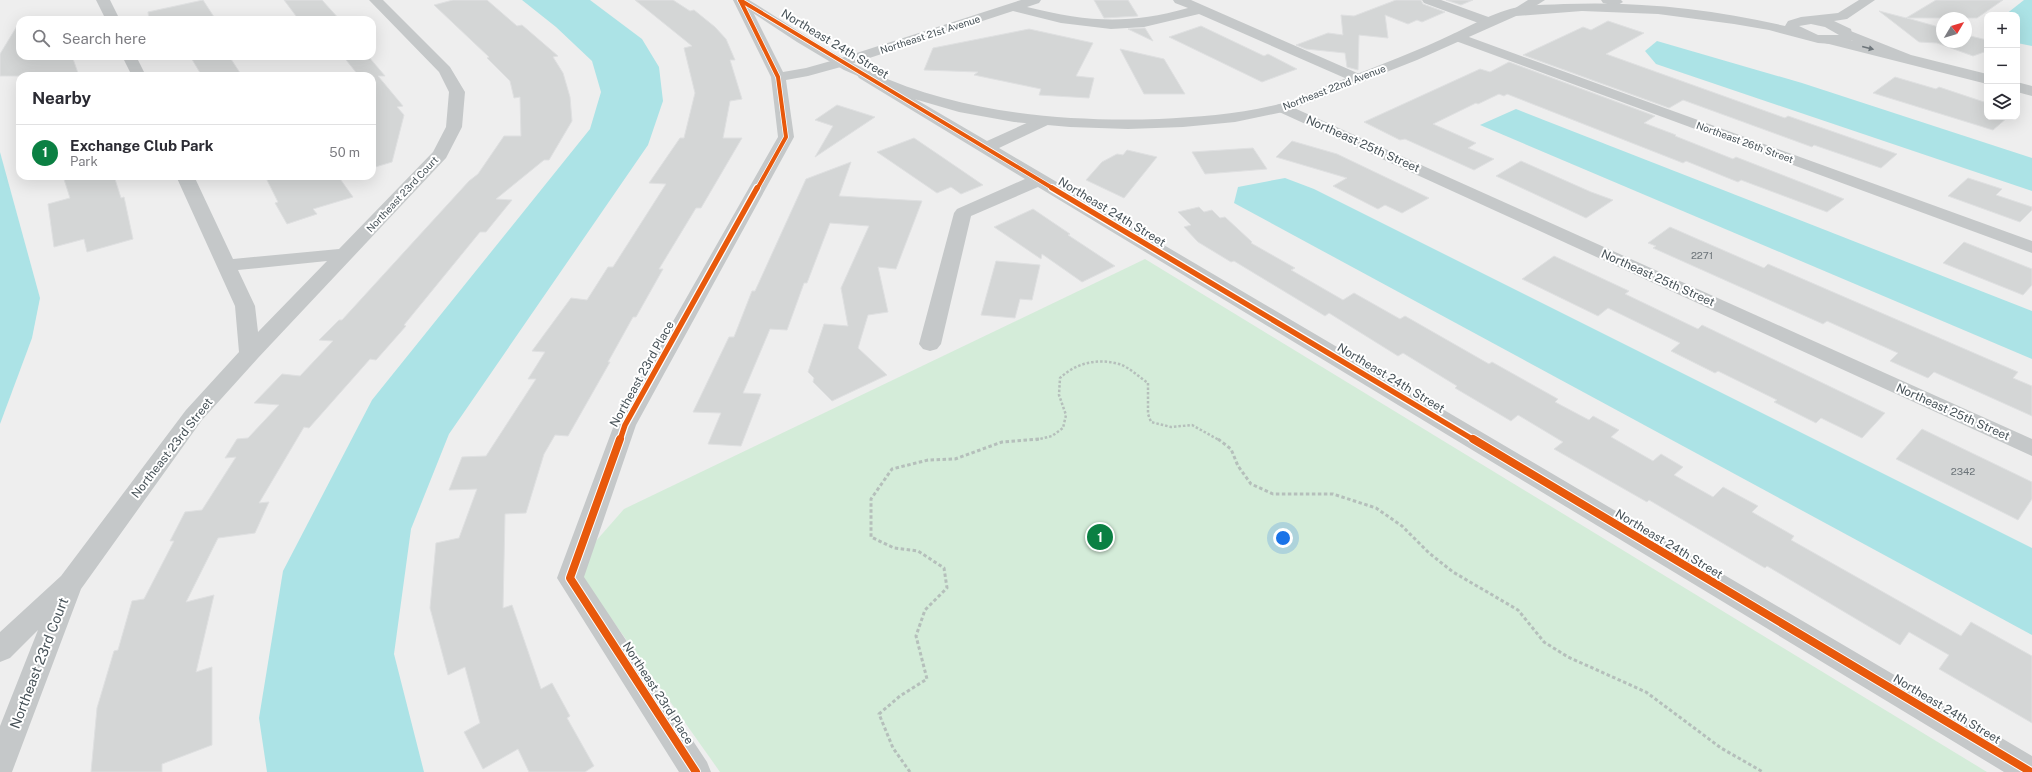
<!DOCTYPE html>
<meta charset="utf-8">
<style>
:root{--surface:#fff;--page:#f2f2f3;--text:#2b2b33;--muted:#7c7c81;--line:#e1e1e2;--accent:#0b8043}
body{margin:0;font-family:"Public Sans",sans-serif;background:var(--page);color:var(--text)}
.controls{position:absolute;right:12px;top:12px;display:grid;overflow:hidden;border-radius:8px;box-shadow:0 4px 16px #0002}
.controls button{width:36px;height:36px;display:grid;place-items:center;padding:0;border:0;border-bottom:1px solid var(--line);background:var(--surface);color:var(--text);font:20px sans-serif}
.compass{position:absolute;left:1936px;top:12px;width:36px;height:36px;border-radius:50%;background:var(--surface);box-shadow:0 4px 16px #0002;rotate:52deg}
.you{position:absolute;left:1283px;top:538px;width:14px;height:14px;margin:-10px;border:3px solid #fff;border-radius:50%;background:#1a73e8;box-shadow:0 0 0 6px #1a73e833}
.badge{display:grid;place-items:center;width:26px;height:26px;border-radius:50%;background:var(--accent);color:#fff;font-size:13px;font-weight:700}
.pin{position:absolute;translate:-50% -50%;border:2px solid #fff;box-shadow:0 1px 4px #0006}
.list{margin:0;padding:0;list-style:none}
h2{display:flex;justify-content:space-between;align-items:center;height:52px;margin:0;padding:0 16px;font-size:17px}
h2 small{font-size:13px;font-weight:400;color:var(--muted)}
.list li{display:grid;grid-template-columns:26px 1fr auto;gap:12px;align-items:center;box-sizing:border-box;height:56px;padding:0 16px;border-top:1px solid var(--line)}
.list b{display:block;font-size:15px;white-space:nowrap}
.list p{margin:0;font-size:13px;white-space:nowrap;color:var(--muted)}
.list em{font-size:13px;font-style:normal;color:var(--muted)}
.icon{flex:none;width:22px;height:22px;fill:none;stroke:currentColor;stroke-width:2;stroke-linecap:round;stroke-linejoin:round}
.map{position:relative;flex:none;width:2032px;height:772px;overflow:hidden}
.search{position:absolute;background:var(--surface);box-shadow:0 4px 16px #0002;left:16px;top:16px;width:360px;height:44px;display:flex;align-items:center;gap:10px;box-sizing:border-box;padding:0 14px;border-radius:12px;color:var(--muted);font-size:15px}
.panel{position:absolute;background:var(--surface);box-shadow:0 4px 16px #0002;left:16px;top:72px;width:360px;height:108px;border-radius:12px}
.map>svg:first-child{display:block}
.green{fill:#d4ecd9}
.water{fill:#ace3e6}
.building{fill:#d4d6d6;stroke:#dfe0e1}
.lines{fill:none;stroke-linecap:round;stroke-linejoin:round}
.path-far1{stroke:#b5bfbb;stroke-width:2.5;stroke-dasharray:2.5 2;stroke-linecap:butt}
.path{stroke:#b5bfbb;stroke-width:3;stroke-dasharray:3.5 2.5;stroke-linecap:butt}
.minor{fill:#c5c8c9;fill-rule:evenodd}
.tertiary{fill:#c5c8c9;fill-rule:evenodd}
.cycleway-far2-casing{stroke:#fff;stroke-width:5.5}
.cycleway-far1-casing{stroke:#fff;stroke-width:8}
.cycleway-casing{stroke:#fff;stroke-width:10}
.cycleway-far2{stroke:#e8590c;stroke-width:4}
.cycleway-far1{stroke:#e8590c;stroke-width:5.5}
.cycleway{stroke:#e8590c;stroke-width:8}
.oneway{fill:#6d757a}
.labels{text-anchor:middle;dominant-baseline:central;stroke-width:4;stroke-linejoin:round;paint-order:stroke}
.far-street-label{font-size:10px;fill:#475258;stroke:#fff}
.number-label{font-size:10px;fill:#6c7479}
.street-label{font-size:12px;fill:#475258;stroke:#fff}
.near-street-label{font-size:14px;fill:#475258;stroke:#fff}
</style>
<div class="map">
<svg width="2032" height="772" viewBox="0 0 2032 772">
<rect width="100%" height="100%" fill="#eee"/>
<!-- green -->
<path class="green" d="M 1145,259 L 1987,772 L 720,772 L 574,566 L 624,509 Z"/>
<!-- water -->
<g class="water">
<path d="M 522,0 L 590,0 L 642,39 L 659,67 L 663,101 L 648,145 L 449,434 L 411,529 L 394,654 L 424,772 L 267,772 L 259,718 L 283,571 L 372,400 L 590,129 L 601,92 L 592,61 L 556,27 Z"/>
<path d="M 2024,0 L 2032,0 L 2032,46 L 2017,43 L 2017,15 L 2005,15 Z"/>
<path d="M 1657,41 L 1802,83 L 2032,158 L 2032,191 L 1656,64 L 1645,51 Z"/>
<path d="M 1516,109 L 2032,311 L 2032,359 L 1480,125 Z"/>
<path d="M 0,152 L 40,298 L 32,338 L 0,424 Z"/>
<path d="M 1285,178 L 1314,189 L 2032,548 L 2032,635 L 1234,203 L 1238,187 Z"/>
</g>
<!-- building -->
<g class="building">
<path d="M 203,0 L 216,20 L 149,20 L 148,12 Z"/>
<path d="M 284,0 L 322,0 L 340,20 L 299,20 Z"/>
<path d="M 453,0 L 487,0 L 517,26 L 522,25 L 558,56 L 553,57 L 563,73 L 570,97 L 572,121 L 549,160 L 544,160 L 496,199 L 512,200 L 486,232 L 480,232 L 404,325 L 406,326 L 376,360 L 370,359 L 309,428 L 304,427 L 259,503 L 269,502 L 255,533 L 218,538 L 186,602 L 214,595 L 196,672 L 212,667 L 212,745 L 162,764 L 162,772 L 91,772 L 97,708 L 114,651 L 118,650 L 132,601 L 144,599 L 174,541 L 170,541 L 185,512 L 202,510 L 236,457 L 225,458 L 237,439 L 248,438 L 279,405 L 254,403 L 282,374 L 300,376 L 333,341 L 319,340 L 339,320 L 342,320 L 469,181 L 478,174 L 504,136 L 521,136 L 520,97 L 514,98 L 510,81 L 487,58 L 489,57 L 434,5 Z"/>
<path d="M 635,0 L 673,0 L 690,11 L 694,10 L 715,27 L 726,39 L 735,60 L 730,60 L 742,99 L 730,101 L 723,138 L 742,138 L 701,208 L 696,208 L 659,269 L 663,269 L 636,317 L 633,317 L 608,362 L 610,362 L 568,436 L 555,435 L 544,454 L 526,513 L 505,514 L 503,608 L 512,605 L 541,689 L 552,683 L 570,716 L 567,718 L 594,766 L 585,772 L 529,772 L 518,749 L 483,769 L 464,732 L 480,723 L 465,667 L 448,675 L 430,608 L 436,543 L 459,538 L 477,489 L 449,490 L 462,457 L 486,456 L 536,379 L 528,379 L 545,352 L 532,351 L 571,298 L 587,300 L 608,267 L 613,267 L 666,184 L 649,183 L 680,138 L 684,138 L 695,93 L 684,48 L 692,46 Z"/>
<path d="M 1094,0 L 1128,0 L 1138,16 L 1104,18 Z"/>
<path d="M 1396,0 L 1421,0 L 1423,4 L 1445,12 L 1422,22 L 1417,20 L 1408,24 L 1385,15 L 1388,38 L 1359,35 L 1358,70 L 1347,67 L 1345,53 L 1306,49 L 1296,45 L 1328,33 L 1343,35 L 1341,15 L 1354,16 Z"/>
<path d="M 1446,0 L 1473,0 L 1461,5 Z"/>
<path d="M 1936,0 L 2003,0 L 1977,18 L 1907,18 L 1942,28 L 1942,42 L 1966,42 L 1966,35 L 1987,40 L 1987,51 L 1973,56 L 1937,43 L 1919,42 L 1879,11 L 1906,18 Z"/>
<path d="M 20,21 L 20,56 L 72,56 L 79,76 L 0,76 L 0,54 Z"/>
<path d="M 1608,21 L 1644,33 L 1606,54 L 1785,118 L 1788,116 L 1897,154 L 1881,168 L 1814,145 L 1812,147 L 1683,100 L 1669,108 L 1523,55 L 1583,27 L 1591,30 Z"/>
<path d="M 1201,26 L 1264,56 L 1268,54 L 1297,69 L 1262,82 L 1169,37 Z"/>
<path d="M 1145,28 L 1153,41 L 1128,29 L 1144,28 Z"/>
<path d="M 1029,29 L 1093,43 L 1076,76 L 1094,78 L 1089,98 L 1039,95 L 1041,89 L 974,75 L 978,72 L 924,70 L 933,48 Z"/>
<path d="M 1120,49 L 1164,59 L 1185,94 L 1144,94 Z"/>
<path d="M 190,56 L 229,56 L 242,76 L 202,76 Z"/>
<path d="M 343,56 L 368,56 L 385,76 L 378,76 L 403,106 L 397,107 L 404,115 L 392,162 L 372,168 L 372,76 L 359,76 Z"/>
<path d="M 1509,62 L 1655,116 L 1644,123 L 1676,135 L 1675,136 L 1733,159 L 1736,157 L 1844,199 L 1827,212 L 1741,180 L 1738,182 L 1686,161 L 1683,163 L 1507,94 L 1504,96 L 1499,94 L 1478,104 L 1476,103 L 1433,124 L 1476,143 L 1468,148 L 1494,159 L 1474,170 L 1405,139 L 1400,140 L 1364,122 L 1480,69 L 1490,72 Z"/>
<path d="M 1895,77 L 1936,89 L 1939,87 L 1987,103 L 1987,117 L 2008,117 L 1993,130 L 1873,93 Z"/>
<path d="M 837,105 L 875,117 L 815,157 L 833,126 L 815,120 Z"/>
<path d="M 914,138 L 942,157 L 983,185 L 961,194 L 951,187 L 937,193 L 877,152 Z"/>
<path d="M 1292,141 L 1337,154 L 1429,198 L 1402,213 L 1385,205 L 1378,209 L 1333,186 L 1347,178 L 1276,157 Z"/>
<path d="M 1253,148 L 1267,169 L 1205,174 L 1192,152 Z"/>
<path d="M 1127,150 L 1157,157 L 1124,198 L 1086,180 L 1102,162 L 1117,154 L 1123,155 Z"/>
<path d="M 1521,161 L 1591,192 L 1613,200 L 1586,218 L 1496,176 Z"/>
<path d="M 851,162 L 839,196 L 922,201 L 896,269 L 878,267 L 888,312 L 868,315 L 858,348 L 887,375 L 832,401 L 813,382 L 814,378 L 808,372 L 824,324 L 848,326 L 841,288 L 869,226 L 830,223 L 807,283 L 804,283 L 787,330 L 770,329 L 743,393 L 761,394 L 741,446 L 708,444 L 721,413 L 693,412 L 729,337 L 734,337 L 752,291 L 755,291 L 806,179 Z"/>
<path d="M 63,176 L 114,176 L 121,198 L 124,197 L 133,239 L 87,252 L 84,239 L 54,247 L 48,204 L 70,198 Z"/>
<path d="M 265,176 L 338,176 L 353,197 L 313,209 L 317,214 L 287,224 L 275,203 L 278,202 Z"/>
<path d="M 1968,178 L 2002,189 L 1996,195 L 2032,207 L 2032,210 L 2020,222 L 1948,196 Z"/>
<path d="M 1199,207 L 1204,212 L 1212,210 L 1220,218 L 1225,217 L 1252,242 L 1251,243 L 1295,268 L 1291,270 L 1343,300 L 1354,293 L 1400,319 L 1405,316 L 1489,364 L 1492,362 L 1558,399 L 1555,402 L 1589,420 L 1593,416 L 1619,430 L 1611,437 L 1653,461 L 1661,454 L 1683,467 L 1674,475 L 1713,497 L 1723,487 L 1758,506 L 1752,512 L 1794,536 L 1791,540 L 1961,636 L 1971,622 L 2032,656 L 2032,723 L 1939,669 L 1949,655 L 1909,632 L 1900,645 L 1767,566 L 1765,568 L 1649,500 L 1647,502 L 1554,449 L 1563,442 L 1518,415 L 1511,421 L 1455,388 L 1457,386 L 1403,353 L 1398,356 L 1329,313 L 1325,316 L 1234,261 L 1231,262 L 1198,242 L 1184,227 L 1191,225 L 1178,212 Z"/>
<path d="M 1033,209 L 1070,234 L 1068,235 L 1115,266 L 1082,282 L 1042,254 L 1041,259 L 994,227 Z"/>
<path d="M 1670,227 L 1764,268 L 1768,264 L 2018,372 L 2013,378 L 2032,386 L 2032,416 L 1934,372 L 1928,378 L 1890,361 L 1898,353 L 1827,321 L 1823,324 L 1653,248 L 1656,246 L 1648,243 Z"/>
<path d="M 1964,242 L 2032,269 L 2032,285 L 2023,295 L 1943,263 Z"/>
<path d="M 1554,256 L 1629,291 L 1625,294 L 1698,329 L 1702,325 L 1885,413 L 1862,438 L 1821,418 L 1816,423 L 1774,402 L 1777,400 L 1718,371 L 1715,373 L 1671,351 L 1680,343 L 1608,308 L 1598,316 L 1522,279 Z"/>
<path d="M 996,261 L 1040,265 L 1032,300 L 1020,299 L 1015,318 L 981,315 Z"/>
<path d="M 1922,429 L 2032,482 L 2032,499 L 2018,520 L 1896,459 Z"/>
</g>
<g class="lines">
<!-- path-far1 -->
<path class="path-far1" d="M 1036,440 L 1052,436 L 1063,428 L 1066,415 L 1059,395 L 1060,378 C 1076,363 1097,358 1119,364 C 1129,367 1139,377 1148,383 L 1148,414 L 1151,422 L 1171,427 L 1192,425 L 1219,440"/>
<!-- path -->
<g class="path">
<path d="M 1218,439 L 1231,449 L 1238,466 L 1251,484 L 1273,494 L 1333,494 L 1376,508 L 1402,526 L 1429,553 L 1453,572 L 1518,610 L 1544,642 L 1568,657 L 1646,692 L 1721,748 L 1763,772"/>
<path d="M 910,772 L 893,748 L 879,714 L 900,696 L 927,679 L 916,636 L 925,610 L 947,588 L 944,568 L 918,551 L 894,548 L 871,537 L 871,499 L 892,469 L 928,460 L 955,459 L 1002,442 L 1040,439"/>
</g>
<!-- minor -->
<g class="minor">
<path d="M 96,0 L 110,0 L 120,20 L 106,20 Z"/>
<path d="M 369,0 L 383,0 L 450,67 L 465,92 L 462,127 L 446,158 L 258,358 L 202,420 L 81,589 L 15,764 L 12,772 L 0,772 L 0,726 L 38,630 L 10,658 L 0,662 L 0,632 L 61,576 L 186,410 L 239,352 L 235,306 L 176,176 L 194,176 L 233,259 L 339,249 L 433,152 L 446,127 L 449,92 L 439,72 ZM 327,261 L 258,332 L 255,306 L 238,270 Z"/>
<path d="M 733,0 L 747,0 L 783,72 L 806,68 L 838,59 L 1021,0 L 1041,0 L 1039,3 L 1027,7 C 1088,22 1127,25 1188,8 L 1175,3 L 1173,0 L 1191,0 L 1364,76 L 1367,79 L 1364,82 L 1354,82 L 1199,14 L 1144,27 L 1111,29 L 1061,23 L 1013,11 L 848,65 L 808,76 L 786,80 L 794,137 L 636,425 L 584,577 L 707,762 L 711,772 L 679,772 L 557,578 L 614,425 L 778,137 L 771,77 Z"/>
<path d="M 1422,0 L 1441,0 L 1494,19 L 1496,22 L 1494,25 L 1484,25 L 1424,3 Z"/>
<path d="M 1528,0 L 1545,0 L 1521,15 L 1511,15 L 1509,12 Z"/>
<path d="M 1601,0 L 1621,0 L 1623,2 L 1616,6 L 1603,3 Z"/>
<path d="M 1848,30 L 1911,55 L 1987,74 L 1987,84 L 1825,43 L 1823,40 L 1825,37 L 1830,36 L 1853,41 L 1843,37 L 1841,34 L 1843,31 Z"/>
<path d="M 1458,33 L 2032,241 L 2032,253 L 1453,40 L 1451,37 L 1453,34 Z"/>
<path d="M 122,56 L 136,56 L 146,76 L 132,76 Z"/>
<path d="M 864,71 L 869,72 L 987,141 L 1040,117 L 1052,117 L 1054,120 L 1052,123 L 999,148 L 2032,756 L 2032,772 L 2004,772 L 1038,187 L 971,216 L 941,344 L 937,349 L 930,351 L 923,349 L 919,344 L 954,213 L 957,209 L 1025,179 L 859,78 L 857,75 L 859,72 Z"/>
<path d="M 2017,82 L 2032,86 L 2032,96 L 2017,92 Z"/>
<path d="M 1283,103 L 2032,439 L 2032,456 L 1277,111 L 1275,108 L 1277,105 Z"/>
</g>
<!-- tertiary -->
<path class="tertiary" d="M 733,0 L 749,0 C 789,24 828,53 871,72 C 961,113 1062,122 1159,119 C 1200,117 1243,114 1283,103 C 1299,99 1314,91 1329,85 C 1366,70 1403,57 1440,40 C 1463,30 1485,16 1510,9 C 1527,4 1546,5 1564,4 C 1638,1 1713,9 1785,26 L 1788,21 L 1801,17 L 1838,13 L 1859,0 L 1875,0 L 1847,19 L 1834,21 L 1851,29 L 1853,38 L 1851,41 L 1832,44 L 1818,43 L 1769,30 L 1734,24 L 1658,14 L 1582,11 L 1516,16 L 1417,60 L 1288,111 L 1235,122 L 1183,127 L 1128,129 L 1070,127 L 1014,122 L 959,112 L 904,96 L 844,70 L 797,42 ZM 1811,24 L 1825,27 L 1839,35 L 1818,35 L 1799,26 Z"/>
<defs>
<g id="cycleway-far2">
<path d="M 740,0 L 1054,189"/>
<path d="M 740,0 L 778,77 L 786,137 L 757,189"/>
</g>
<g id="cycleway-far1">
<path d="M 1052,188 L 1474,440"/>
<path d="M 620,440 L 625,425 L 757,188"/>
</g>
<g id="cycleway">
<path d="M 620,439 L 570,578 L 696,772"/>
<path d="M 1473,439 L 2031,772"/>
</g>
</defs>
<!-- cycleway-far2 casing -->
<use href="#cycleway-far2" class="cycleway-far2-casing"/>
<!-- cycleway-far1 casing -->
<use href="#cycleway-far1" class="cycleway-far1-casing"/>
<!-- cycleway casing -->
<use href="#cycleway" class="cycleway-casing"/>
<!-- cycleway-far2 -->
<use href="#cycleway-far2" class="cycleway-far2"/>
<!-- cycleway-far1 -->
<use href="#cycleway-far1" class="cycleway-far1"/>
<!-- cycleway -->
<use href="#cycleway" class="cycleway"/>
</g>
<!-- one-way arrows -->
<defs><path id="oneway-solid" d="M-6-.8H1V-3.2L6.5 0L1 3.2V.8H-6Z"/></defs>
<use class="oneway" href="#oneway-solid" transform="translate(1868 48) rotate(14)"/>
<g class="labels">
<!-- far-street labels -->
<g class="far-street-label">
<text transform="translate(930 34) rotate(-18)">Northeast 21st Avenue</text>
<text transform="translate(1334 87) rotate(-21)">Northeast 22nd Avenue</text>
<text transform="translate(1745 142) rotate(20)">Northeast 26th Street</text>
<text transform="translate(402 194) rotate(-47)">Northeast 23rd Court</text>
</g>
<!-- number labels -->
<g class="number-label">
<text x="1702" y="255">2271</text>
<text x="1963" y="471">2342</text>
</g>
<!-- street labels -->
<g class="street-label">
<text transform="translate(835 44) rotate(31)">Northeast 24th Street</text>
<text transform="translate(1363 144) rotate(24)">Northeast 25th Street</text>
<text transform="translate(1112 212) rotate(31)">Northeast 24th Street</text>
<text transform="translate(1658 278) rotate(24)">Northeast 25th Street</text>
<text transform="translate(642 374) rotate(-61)">Northeast 23rd Place</text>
<text transform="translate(1391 378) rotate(31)">Northeast 24th Street</text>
<text transform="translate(1953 412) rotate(24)">Northeast 25th Street</text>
<text transform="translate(172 448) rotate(-52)">Northeast 23rd Street</text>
<text transform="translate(1669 544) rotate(31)">Northeast 24th Street</text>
<text transform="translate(658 693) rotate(57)">Northeast 23rd Place</text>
<text transform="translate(1947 709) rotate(31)">Northeast 24th Street</text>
</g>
<!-- near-street labels -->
<g class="near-street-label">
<text transform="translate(39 663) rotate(-69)">Northeast 23rd Court</text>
</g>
</g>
</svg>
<div class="controls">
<button>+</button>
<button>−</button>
<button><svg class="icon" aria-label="layers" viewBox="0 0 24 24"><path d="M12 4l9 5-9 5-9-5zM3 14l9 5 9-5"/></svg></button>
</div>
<svg class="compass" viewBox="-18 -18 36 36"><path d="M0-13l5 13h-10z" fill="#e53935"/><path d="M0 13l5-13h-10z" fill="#7c7c81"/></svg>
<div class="you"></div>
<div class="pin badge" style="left:1100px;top:537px">1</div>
<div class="search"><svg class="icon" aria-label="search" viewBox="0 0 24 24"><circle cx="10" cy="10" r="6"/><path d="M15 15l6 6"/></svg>Search here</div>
<section class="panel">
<h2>Nearby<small></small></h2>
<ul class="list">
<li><span class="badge">1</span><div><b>Exchange Club Park</b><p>Park</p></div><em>50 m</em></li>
</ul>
</section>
</div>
